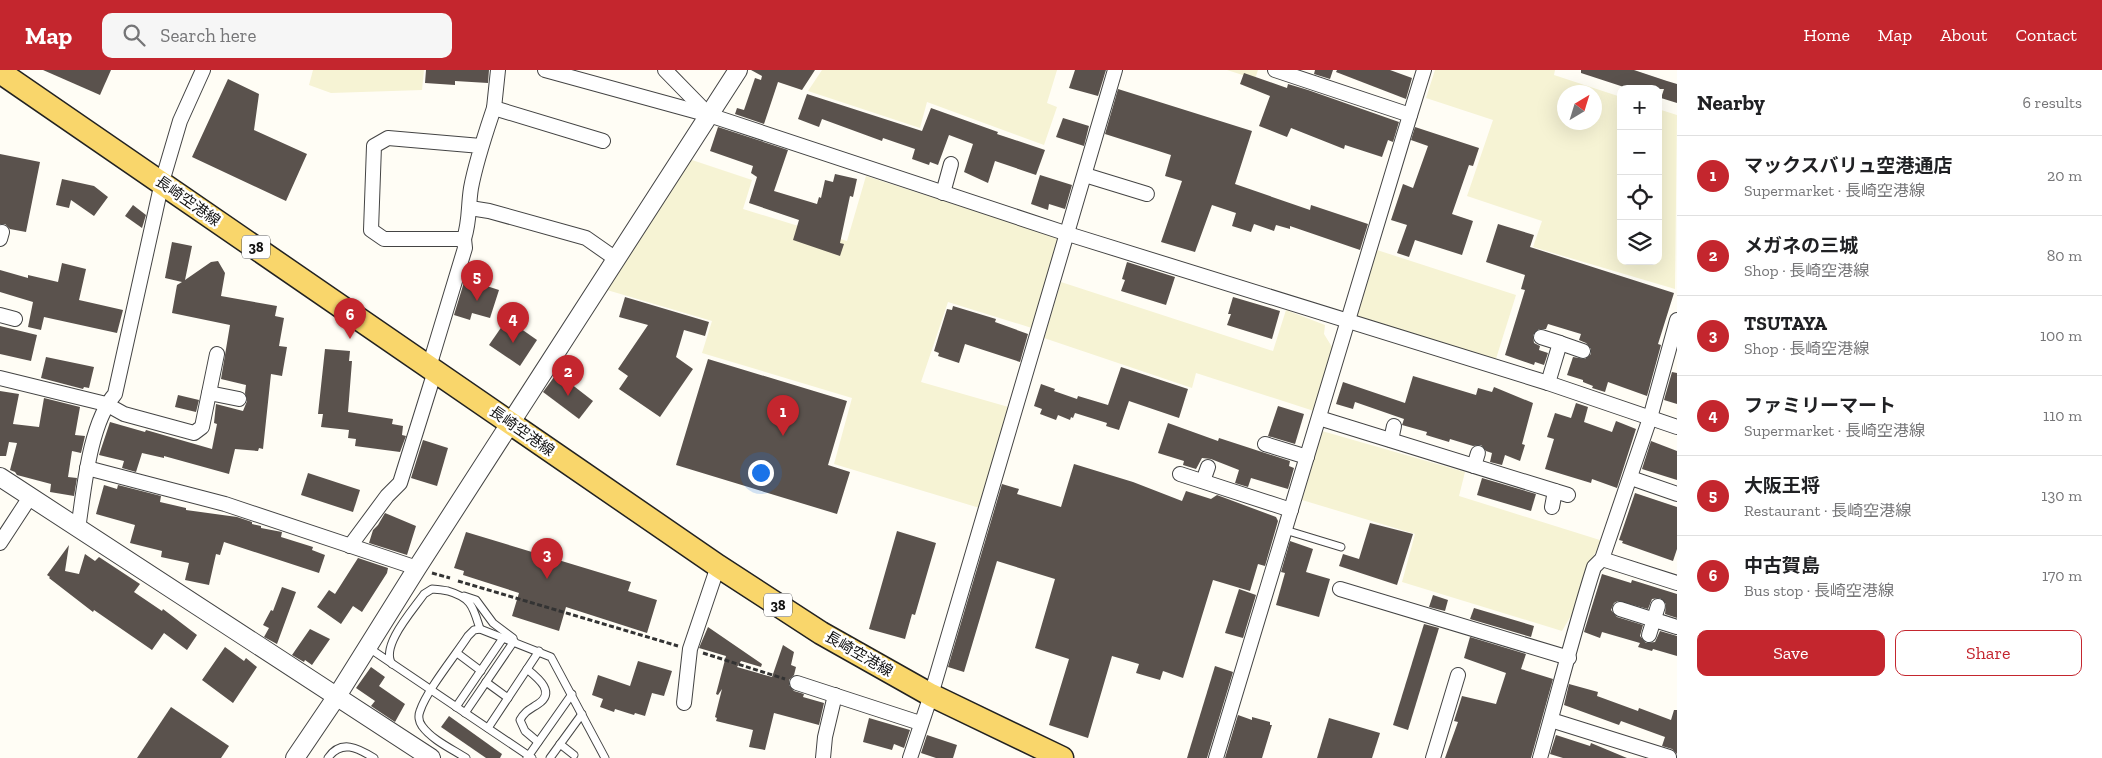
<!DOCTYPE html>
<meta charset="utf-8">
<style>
:root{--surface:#fff;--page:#f6f6f6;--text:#202124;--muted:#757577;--line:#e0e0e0;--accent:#c4262e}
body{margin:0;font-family:"Zilla Slab","Noto Sans JP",serif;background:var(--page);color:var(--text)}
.controls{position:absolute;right:15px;top:15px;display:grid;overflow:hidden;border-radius:10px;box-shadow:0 5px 20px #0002}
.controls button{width:45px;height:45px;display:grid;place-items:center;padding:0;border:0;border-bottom:1px solid var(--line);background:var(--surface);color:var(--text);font:25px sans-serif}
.compass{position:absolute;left:1557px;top:15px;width:45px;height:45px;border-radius:50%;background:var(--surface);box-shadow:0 5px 20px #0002;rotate:38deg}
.you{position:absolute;left:760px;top:402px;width:18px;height:18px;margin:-12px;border:4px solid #fff;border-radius:50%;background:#1a73e8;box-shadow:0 0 0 8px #1a73e833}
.badge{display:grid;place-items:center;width:32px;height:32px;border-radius:50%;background:var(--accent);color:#fff;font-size:16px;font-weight:700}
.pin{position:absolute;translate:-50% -41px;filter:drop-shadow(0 1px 2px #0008)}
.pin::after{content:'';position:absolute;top:26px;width:18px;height:15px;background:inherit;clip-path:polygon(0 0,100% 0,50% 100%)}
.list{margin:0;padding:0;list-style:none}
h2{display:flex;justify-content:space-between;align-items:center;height:65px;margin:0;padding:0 20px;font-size:21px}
h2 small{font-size:16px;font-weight:400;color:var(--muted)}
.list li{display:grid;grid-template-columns:32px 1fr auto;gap:15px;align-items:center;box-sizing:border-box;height:80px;padding:0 20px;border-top:1px solid var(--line)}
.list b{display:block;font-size:19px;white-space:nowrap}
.list p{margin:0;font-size:16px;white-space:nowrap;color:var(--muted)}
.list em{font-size:16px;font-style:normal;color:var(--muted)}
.actions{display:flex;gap:10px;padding:15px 20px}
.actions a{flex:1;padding:11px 0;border:1px solid var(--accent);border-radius:10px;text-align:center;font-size:18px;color:var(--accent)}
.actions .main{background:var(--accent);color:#fff}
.icon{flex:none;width:28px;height:28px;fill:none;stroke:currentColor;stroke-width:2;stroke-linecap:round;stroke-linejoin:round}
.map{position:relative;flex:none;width:1677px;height:688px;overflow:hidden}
header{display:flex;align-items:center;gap:30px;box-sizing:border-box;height:70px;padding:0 25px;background:var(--accent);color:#fff}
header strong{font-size:24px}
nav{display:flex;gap:28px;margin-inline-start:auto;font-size:18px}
.search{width:350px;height:45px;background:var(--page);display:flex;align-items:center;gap:12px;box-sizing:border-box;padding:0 18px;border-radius:10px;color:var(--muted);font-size:19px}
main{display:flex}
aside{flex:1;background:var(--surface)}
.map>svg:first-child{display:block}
.farmland{fill:#f6f3d4;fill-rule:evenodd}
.building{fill:#5a524d}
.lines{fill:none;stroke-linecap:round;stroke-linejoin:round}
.service-casing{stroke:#444;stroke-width:9}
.minor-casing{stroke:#444;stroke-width:16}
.tertiary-casing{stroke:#444;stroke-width:20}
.primary-casing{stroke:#222;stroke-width:25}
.path{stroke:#333;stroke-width:3;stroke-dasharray:5 2.5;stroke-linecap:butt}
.service{stroke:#fff;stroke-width:7}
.minor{stroke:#fff;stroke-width:14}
.tertiary{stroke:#fff;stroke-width:18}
.primary{stroke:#f9d66b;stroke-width:22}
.labels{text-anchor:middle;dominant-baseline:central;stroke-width:5;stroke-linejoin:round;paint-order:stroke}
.shield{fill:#fff;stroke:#585858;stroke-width:1}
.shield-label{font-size:14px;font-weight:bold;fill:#111}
.street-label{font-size:15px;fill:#111;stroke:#fff}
</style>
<header>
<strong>Map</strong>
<div class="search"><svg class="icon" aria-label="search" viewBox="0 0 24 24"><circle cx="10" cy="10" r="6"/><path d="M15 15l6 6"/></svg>Search here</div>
<nav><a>Home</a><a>Map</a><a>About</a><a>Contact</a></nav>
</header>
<main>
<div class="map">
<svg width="1677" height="688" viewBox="0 0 1677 688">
<rect width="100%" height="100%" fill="#fffdf5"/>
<!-- farmland -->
<g class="farmland">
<path d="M 313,0 L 424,0 L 422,20 L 331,23 L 309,15 Z"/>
<path d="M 822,0 L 1057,0 L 1047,33 L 1057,37 L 1044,75 L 927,32 L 920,58 L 808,21 Z"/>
<path d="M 1227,0 L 1258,0 L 1255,9 Z"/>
<path d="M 1435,0 L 1555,0 L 1554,5 L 1621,27 L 1621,191 L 1658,191 L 1658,39 L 1677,45 L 1675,219 L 1533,177 L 1542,151 L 1467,126 L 1493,50 L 1426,28 ZM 1564,22 L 1594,22 L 1594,52 L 1564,52 Z"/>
<path d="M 689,89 L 752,110 L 743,139 L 847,171 L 866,106 L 1056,167 L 1059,174 L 1035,259 L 948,232 L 921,312 L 1012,338 L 983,439 L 834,394 L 852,328 L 702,283 L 712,251 L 607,220 Z"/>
<path d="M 1377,180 L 1516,225 L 1495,292 L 1360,251 L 1356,242 Z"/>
<path d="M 1061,212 L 1273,281 L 1286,240 L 1325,255 L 1324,264 L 1332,277 L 1314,341 L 1196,303 L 1192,318 L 1044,268 Z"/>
<path d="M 1322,361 L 1465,402 L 1459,426 L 1603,471 L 1588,495 L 1572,544 L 1562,561 L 1402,512 L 1415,464 L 1302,430 Z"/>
</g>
<!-- building -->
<g class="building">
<path d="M 43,0 L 111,0 L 100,25 Z"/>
<path d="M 426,0 L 489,0 L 488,13 L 455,11 L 455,15 L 425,13 Z"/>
<path d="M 751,0 L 815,0 L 802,20 L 778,12 L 764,54 L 735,44 L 737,38 L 744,40 L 755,8 L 761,10 L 762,6 Z"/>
<path d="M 1075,0 L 1106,0 L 1098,26 L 1069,18 Z"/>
<path d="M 1315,0 L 1333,0 L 1330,9 L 1314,4 Z"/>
<path d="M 1337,0 L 1390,0 L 1412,8 L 1406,29 L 1336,2 Z"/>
<path d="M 1581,0 L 1634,0 L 1667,11 L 1677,14 L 1677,33 L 1661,28 L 1664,19 L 1630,19 L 1581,3 Z"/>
<path d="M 1244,3 L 1287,18 L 1288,14 L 1308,20 L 1399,52 L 1393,72 L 1388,70 L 1382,87 L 1345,75 L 1344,79 L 1291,58 L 1287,67 L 1259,56 L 1270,26 L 1240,14 Z"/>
<path d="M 228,9 L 259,24 L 254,60 L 307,84 L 286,131 L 192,87 Z"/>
<path d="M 1118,19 L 1252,61 L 1235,114 L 1310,140 L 1311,135 L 1368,154 L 1360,180 L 1290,156 L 1290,159 L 1276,155 L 1274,161 L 1254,154 L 1251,162 L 1232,156 L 1236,143 L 1212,135 L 1195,182 L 1161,172 L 1182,111 L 1165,106 L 1171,85 L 1105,64 Z"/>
<path d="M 807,24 L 922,61 L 931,38 L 998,62 L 997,64 L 1045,80 L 1036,105 L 995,91 L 988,113 L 964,102 L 973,74 L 949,65 L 938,95 L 930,92 L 929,95 L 912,89 L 915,79 L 883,68 L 882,71 L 822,49 L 819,57 L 798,49 Z"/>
<path d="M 1063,48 L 1089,56 L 1084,76 L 1056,67 Z"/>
<path d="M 718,57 L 788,80 L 774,121 L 817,134 L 819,127 L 821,128 L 825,110 L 833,112 L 835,104 L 857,109 L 853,127 L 850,126 L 840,173 L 844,174 L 840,186 L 793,170 L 799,150 L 749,133 L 757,107 L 751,103 L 753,96 L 710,81 Z"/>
<path d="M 1415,57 L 1479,78 L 1473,96 L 1469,95 L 1452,144 L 1473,151 L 1462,185 L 1415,170 L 1409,187 L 1397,183 L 1407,155 L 1391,150 L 1403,114 L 1413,118 L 1428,76 L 1411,70 Z"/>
<path d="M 0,84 L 40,92 L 26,162 L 10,159 L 5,154 L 0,154 Z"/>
<path d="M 1040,105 L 1072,115 L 1065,139 L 1049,134 L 1048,140 L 1031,134 Z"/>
<path d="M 62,109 L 94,116 L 108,127 L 94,146 L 71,130 L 69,138 L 56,135 Z"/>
<path d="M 133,135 L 146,145 L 142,158 L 125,146 Z"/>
<path d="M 1498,154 L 1534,165 L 1530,177 L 1674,223 L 1658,274 L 1661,275 L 1647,326 L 1608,312 L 1605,322 L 1592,318 L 1593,316 L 1583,312 L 1583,310 L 1567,305 L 1573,287 L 1585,289 L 1591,284 L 1591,279 L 1586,273 L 1579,270 L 1581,264 L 1548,254 L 1546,259 L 1539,259 L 1533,265 L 1534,273 L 1540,276 L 1539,280 L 1548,283 L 1544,295 L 1535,292 L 1534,295 L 1505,285 L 1525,220 L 1521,219 L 1525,205 L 1486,192 Z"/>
<path d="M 172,172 L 192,176 L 185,210 L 211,192 L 218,191 L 225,203 L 221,226 L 277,236 L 275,246 L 284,248 L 279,276 L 287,277 L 282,306 L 271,304 L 263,379 L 259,378 L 258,381 L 235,379 L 229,404 L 164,386 L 164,388 L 142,383 L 136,402 L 122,398 L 124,391 L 99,385 L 110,352 L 145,362 L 146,360 L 212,379 L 217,354 L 214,353 L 216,334 L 243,341 L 247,331 L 245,323 L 246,315 L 221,309 L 230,255 L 172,243 L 177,215 L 182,212 L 165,208 Z"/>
<path d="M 1127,192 L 1175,207 L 1166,235 L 1121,221 L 1125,210 L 1122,209 Z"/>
<path d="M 62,193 L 86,199 L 79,230 L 123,240 L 117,263 L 44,247 L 41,260 L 28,257 L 33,232 L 0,222 L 0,200 L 28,208 L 28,205 L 58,212 Z"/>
<path d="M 465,209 L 499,220 L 490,248 L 472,243 L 470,250 L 454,245 Z"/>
<path d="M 625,227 L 709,252 L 705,266 L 684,260 L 676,287 L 693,299 L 660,347 L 619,319 L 628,306 L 618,299 L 648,255 L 619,247 Z"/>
<path d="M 1233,227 L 1280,241 L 1272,269 L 1227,255 L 1231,244 L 1228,244 Z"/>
<path d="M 953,236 L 996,249 L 995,252 L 1028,264 L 1020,292 L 965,274 L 959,293 L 938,286 L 939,283 L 934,281 L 947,239 L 952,240 Z"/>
<path d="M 507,249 L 537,270 L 520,296 L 489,275 Z"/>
<path d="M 0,256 L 37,265 L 31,291 L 0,284 Z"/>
<path d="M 325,279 L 350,281 L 349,291 L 352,291 L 348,342 L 393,349 L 392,354 L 403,356 L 402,365 L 406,366 L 400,382 L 355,376 L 356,369 L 348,368 L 349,360 L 321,357 L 323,344 L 318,344 Z"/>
<path d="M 46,287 L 94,297 L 89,318 L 84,317 L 83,319 L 41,308 Z"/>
<path d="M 708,289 L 847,331 L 828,395 L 850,402 L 837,444 L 676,395 Z"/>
<path d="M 1121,297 L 1188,319 L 1179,348 L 1129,331 L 1119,360 L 1106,356 L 1107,353 L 1075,343 L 1073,348 L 1071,347 L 1070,350 L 1058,345 L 1056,350 L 1040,344 L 1042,339 L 1034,336 L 1041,314 L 1055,319 L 1054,321 L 1077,329 L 1078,326 L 1108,335 Z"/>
<path d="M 1672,302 L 1677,303 L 1677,334 L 1664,330 Z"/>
<path d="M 557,303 L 593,331 L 579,349 L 543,322 Z"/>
<path d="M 1413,306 L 1476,325 L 1478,318 L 1492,322 L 1494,317 L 1533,333 L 1522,374 L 1525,375 L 1520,391 L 1505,385 L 1502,395 L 1490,392 L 1492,383 L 1486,381 L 1481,375 L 1473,376 L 1450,369 L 1449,372 L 1426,365 L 1427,362 L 1402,355 L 1404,349 L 1355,332 L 1353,339 L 1336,334 L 1343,312 L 1405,333 Z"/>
<path d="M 0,321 L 19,324 L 13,354 L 39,357 L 44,328 L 80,337 L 75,365 L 85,366 L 81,383 L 72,381 L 68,407 L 77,408 L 74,426 L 50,422 L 51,414 L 17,405 L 15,402 L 10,400 L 17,373 L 9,372 L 6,386 L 0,386 Z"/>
<path d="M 178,325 L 199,330 L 196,342 L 175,337 Z"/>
<path d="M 1576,333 L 1588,337 L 1584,352 L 1612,362 L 1616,351 L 1636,359 L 1617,418 L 1592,409 L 1591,413 L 1545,399 L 1554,369 L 1547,367 L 1555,343 L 1571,348 Z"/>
<path d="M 1278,336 L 1304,344 L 1295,374 L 1268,366 Z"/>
<path d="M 1168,353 L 1218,371 L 1219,368 L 1290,391 L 1289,396 L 1294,398 L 1288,419 L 1251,408 L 1248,417 L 1235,413 L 1239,400 L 1211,389 L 1202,388 L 1196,399 L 1183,395 L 1184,391 L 1158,383 Z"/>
<path d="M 423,370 L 448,378 L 437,416 L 411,408 Z"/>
<path d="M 1651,371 L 1677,381 L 1677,410 L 1642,399 Z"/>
<path d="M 1074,394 L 1133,412 L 1182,431 L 1186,421 L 1211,429 L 1217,425 L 1276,447 L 1278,451 L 1265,496 L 1258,494 L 1250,521 L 1213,510 L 1183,608 L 1163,601 L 1160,610 L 1136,603 L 1139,594 L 1112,586 L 1088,668 L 1049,655 L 1069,589 L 1035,578 L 1055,509 L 997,491 L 964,602 L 948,597 L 1002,414 L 1019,419 L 1017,424 L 1061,437 Z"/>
<path d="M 308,403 L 360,420 L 353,442 L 301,425 Z"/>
<path d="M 1482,408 L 1536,424 L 1531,441 L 1477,425 Z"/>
<path d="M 104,415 L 117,419 L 118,415 L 161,426 L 160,432 L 186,438 L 186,440 L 237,447 L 252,452 L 252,454 L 261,456 L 261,458 L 282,462 L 281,467 L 313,477 L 312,480 L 325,485 L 319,503 L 224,472 L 220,485 L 216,484 L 209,515 L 185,510 L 189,493 L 161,487 L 162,481 L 130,473 L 135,455 L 96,444 Z"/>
<path d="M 1635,423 L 1677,437 L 1677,479 L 1673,491 L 1622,473 L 1623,471 L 1619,470 Z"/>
<path d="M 385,443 L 416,456 L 407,485 L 369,473 L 373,460 L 378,455 Z"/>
<path d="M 1370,453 L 1413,464 L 1397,515 L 1339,496 L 1343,484 L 1359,489 Z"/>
<path d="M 897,461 L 936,473 L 915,545 L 912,544 L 905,569 L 869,559 Z"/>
<path d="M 466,462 L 631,512 L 628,521 L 657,530 L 647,563 L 566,537 L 559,561 L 512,546 L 519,523 L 463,505 L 464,501 L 454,498 Z"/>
<path d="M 1290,471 L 1313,479 L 1306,502 L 1330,509 L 1319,547 L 1276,535 L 1285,503 L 1281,502 Z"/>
<path d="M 69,475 L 65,501 L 79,504 L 85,484 L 95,491 L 99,487 L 140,514 L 134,522 L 162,541 L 163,539 L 197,565 L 187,580 L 164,563 L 152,580 L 94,540 L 93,542 L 49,508 L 50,507 L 47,505 Z"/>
<path d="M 358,488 L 388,498 L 387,503 L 362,542 L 353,536 L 341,554 L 317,537 L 329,520 L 335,524 Z"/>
<path d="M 1602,504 L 1631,513 L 1632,510 L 1677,524 L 1677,548 L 1665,544 L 1666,534 L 1660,528 L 1652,529 L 1648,539 L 1618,531 L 1614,533 L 1611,540 L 1617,547 L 1643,555 L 1640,566 L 1646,573 L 1655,572 L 1660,561 L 1677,566 L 1677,586 L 1653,579 L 1652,581 L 1638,577 L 1640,573 L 1602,562 L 1600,568 L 1584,562 Z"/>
<path d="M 282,517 L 296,522 L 277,574 L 264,567 L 269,558 L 263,555 L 271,540 L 273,541 Z"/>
<path d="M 1239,519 L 1256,525 L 1243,568 L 1225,563 Z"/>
<path d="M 1433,525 L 1448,530 L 1445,541 L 1429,537 Z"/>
<path d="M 1474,538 L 1534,556 L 1531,567 L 1470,549 Z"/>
<path d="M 1424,554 L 1439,558 L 1408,660 L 1393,655 Z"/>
<path d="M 708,557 L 762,594 L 761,597 L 741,591 L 737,597 L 772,607 L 783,575 L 794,582 L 791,595 L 796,597 L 794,605 L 789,610 L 789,615 L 794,621 L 804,624 L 803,627 L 824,633 L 819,655 L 774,643 L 765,680 L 749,677 L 753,660 L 716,651 L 717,648 L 715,647 L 722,619 L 718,625 L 716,624 L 726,586 L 699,578 Z"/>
<path d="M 310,559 L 330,569 L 312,595 L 305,590 L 304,592 L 292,585 Z"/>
<path d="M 1470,567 L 1526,584 L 1521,599 L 1553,609 L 1531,688 L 1445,688 L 1458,652 L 1454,651 L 1462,626 L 1496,634 L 1506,603 L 1464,588 Z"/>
<path d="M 225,577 L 244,591 L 246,588 L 257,597 L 233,633 L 202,610 Z"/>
<path d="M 638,591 L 672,601 L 664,626 L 652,623 L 645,646 L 635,643 L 634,645 L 615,639 L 614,642 L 600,637 L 603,629 L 592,625 L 598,605 L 630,616 Z"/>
<path d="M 1215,596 L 1233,602 L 1207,688 L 1187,688 Z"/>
<path d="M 371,597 L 385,607 L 379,616 L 405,634 L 395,652 L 371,636 L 375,631 L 356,618 Z"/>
<path d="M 1569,614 L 1598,622 L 1597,626 L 1638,641 L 1639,638 L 1671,650 L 1674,640 L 1677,640 L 1677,684 L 1672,679 L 1662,676 L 1665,667 L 1621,651 L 1619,655 L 1564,635 Z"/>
<path d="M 171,637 L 229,676 L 221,688 L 137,688 Z"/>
<path d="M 1238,645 L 1252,650 L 1252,647 L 1270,652 L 1270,655 L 1272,655 L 1262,688 L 1225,688 Z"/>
<path d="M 449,646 L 502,684 L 500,688 L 486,688 L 441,657 Z"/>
<path d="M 869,648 L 910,660 L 904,678 L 894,674 L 892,680 L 863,672 Z"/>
<path d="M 1329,648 L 1380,663 L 1372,688 L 1317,688 Z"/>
<path d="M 927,665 L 957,675 L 953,688 L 936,688 L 921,683 Z"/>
<path d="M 1556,665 L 1590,676 L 1591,673 L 1627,688 L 1563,688 L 1550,684 Z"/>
</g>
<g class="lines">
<defs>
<g id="service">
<path d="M 1285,460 L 1341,477"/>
<path d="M 464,526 L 476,530 L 493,553 L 513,568"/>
<path d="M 369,578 L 532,688"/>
<path d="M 457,583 L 481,601"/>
<path d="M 392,594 C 380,576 413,540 424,524 L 432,519 C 437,519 442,520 448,521 C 472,528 473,537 480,559"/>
<path d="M 527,599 C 538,608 556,622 538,634 C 529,640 525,641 520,650 L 525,661 L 538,672"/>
<path d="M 486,612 L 508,628"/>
<path d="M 456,637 L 503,568"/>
<path d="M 465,643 L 514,571"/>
<path d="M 488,658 L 539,581"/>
<path d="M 560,674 L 574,685"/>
<path d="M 328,688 C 341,669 358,678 374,688"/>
<path d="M 466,688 C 452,679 432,670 422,656 C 419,652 418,646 420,641 C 427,620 455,586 468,566 L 474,560 L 480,559 L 551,587 L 605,688"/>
<path d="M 527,688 L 572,624"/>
<path d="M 550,688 L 582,644"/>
</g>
<g id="minor">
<path d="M 498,0 L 494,38 L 603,71"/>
<path d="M 545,0 L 709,45 L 1068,164 L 1548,313 L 1677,357"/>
<path d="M 665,0 L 708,44"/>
<path d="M 1275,0 L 1410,45"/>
<path d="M 481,76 L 388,68 L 374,76 L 371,160 L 384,169 L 464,169 C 470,150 468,137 471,118 C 476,91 485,65 494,38"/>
<path d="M 1085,105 L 1147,124"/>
<path d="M 943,123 L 951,94"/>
<path d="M 470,138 L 489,141 L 586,168 L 616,189"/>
<path d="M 0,169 L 2,162"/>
<path d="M 0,245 L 15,249"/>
<path d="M 1541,267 L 1560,273 L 1548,313"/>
<path d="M 1560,273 L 1583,281"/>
<path d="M 429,297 L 465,178 L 464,169"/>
<path d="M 0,308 L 106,334 L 124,344 L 194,363 L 202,357 L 217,284"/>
<path d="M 209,323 L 239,329"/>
<path d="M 1319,348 L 1568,425"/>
<path d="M 1391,370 L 1394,356"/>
<path d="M 1265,374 L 1307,387"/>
<path d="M 1474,396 L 1478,383"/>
<path d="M 87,398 L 225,434 L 417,498"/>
<path d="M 1180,404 L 1291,440"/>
<path d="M 1631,408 L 1677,424"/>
<path d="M 1203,411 L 1208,397"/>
<path d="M 1552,437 L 1555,421"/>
<path d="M 78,459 C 84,421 89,354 115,324 L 162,112 L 180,51 L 203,0"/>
<path d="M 0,473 L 30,427"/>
<path d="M 350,476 L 387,426 L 400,413 L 435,301"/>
<path d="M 1602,489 L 1677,513"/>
<path d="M 1340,519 L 1569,588"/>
<path d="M 1620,539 L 1677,557"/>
<path d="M 1649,565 L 1658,536"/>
<path d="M 797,613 L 920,653"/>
<path d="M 684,633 L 690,579 L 718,496"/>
<path d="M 1551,650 L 1669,687"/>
<path d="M 823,688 L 825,667 L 835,625"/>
<path d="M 910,688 L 931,625 L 1115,0"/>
<path d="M 1216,688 C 1285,459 1353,229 1424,0"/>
<path d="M 1433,688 L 1458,605"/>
<path d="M 1540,688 C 1558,624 1574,560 1594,497 L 1602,489 L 1650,348 L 1677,250"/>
</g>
<g id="tertiary">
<path d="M 0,407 L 431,688"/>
<path d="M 295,688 L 337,626 L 417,498 L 738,0"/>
</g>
<path id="primary" d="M 0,2 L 718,496 L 821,563 L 931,625 L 1062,688"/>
</defs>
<!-- service casing -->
<use href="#service" class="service-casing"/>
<!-- minor casing -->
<use href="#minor" class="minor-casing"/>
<!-- tertiary casing -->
<use href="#tertiary" class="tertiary-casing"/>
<!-- primary casing -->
<use href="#primary" class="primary-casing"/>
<!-- path -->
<g class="path">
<path d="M 432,503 L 450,508"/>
<path d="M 458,511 L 678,576"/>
<path d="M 703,583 L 785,609"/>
</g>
<!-- service -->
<use href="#service" class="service"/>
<!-- minor -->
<use href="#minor" class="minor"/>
<!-- tertiary -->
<use href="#tertiary" class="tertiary"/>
<!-- primary -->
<use href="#primary" class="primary"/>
</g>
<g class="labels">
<!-- shield labels -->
<g class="shield">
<rect x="242" y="165.5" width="28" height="23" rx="4"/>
<rect x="764" y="523.5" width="28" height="23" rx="4"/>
</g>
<g class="shield-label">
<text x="256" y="177">38</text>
<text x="778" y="535">38</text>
</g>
<!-- street labels -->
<g class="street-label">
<text transform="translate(188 131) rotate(35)">長崎空港線</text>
<text transform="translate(522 361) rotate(35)">長崎空港線</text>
<text transform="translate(859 584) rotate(30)">長崎空港線</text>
</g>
</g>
</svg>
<div class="controls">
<button>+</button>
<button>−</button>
<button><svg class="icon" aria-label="locate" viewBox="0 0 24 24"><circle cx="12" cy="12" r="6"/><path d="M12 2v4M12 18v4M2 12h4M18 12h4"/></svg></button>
<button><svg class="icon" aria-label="layers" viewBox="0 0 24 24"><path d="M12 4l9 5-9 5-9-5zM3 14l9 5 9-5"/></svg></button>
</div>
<svg class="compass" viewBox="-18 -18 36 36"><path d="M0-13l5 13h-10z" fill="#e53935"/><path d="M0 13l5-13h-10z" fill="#757577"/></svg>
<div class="you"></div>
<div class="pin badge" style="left:783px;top:366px">1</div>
<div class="pin badge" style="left:568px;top:326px">2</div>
<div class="pin badge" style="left:547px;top:509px">3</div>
<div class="pin badge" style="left:513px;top:273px">4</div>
<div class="pin badge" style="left:477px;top:231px">5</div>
<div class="pin badge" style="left:350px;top:269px">6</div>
</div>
<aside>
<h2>Nearby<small>6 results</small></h2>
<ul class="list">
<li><span class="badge">1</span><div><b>マックスバリュ空港通店</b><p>Supermarket · 長崎空港線</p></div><em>20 m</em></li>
<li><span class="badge">2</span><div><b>メガネの三城</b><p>Shop · 長崎空港線</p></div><em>80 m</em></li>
<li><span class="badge">3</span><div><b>TSUTAYA</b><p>Shop · 長崎空港線</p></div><em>100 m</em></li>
<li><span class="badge">4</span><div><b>ファミリーマート</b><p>Supermarket · 長崎空港線</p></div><em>110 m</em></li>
<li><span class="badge">5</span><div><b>大阪王将</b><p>Restaurant · 長崎空港線</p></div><em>130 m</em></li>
<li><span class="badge">6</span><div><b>中古賀島</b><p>Bus stop · 長崎空港線</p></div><em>170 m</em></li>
</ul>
<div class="actions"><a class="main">Save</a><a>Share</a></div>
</aside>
</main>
